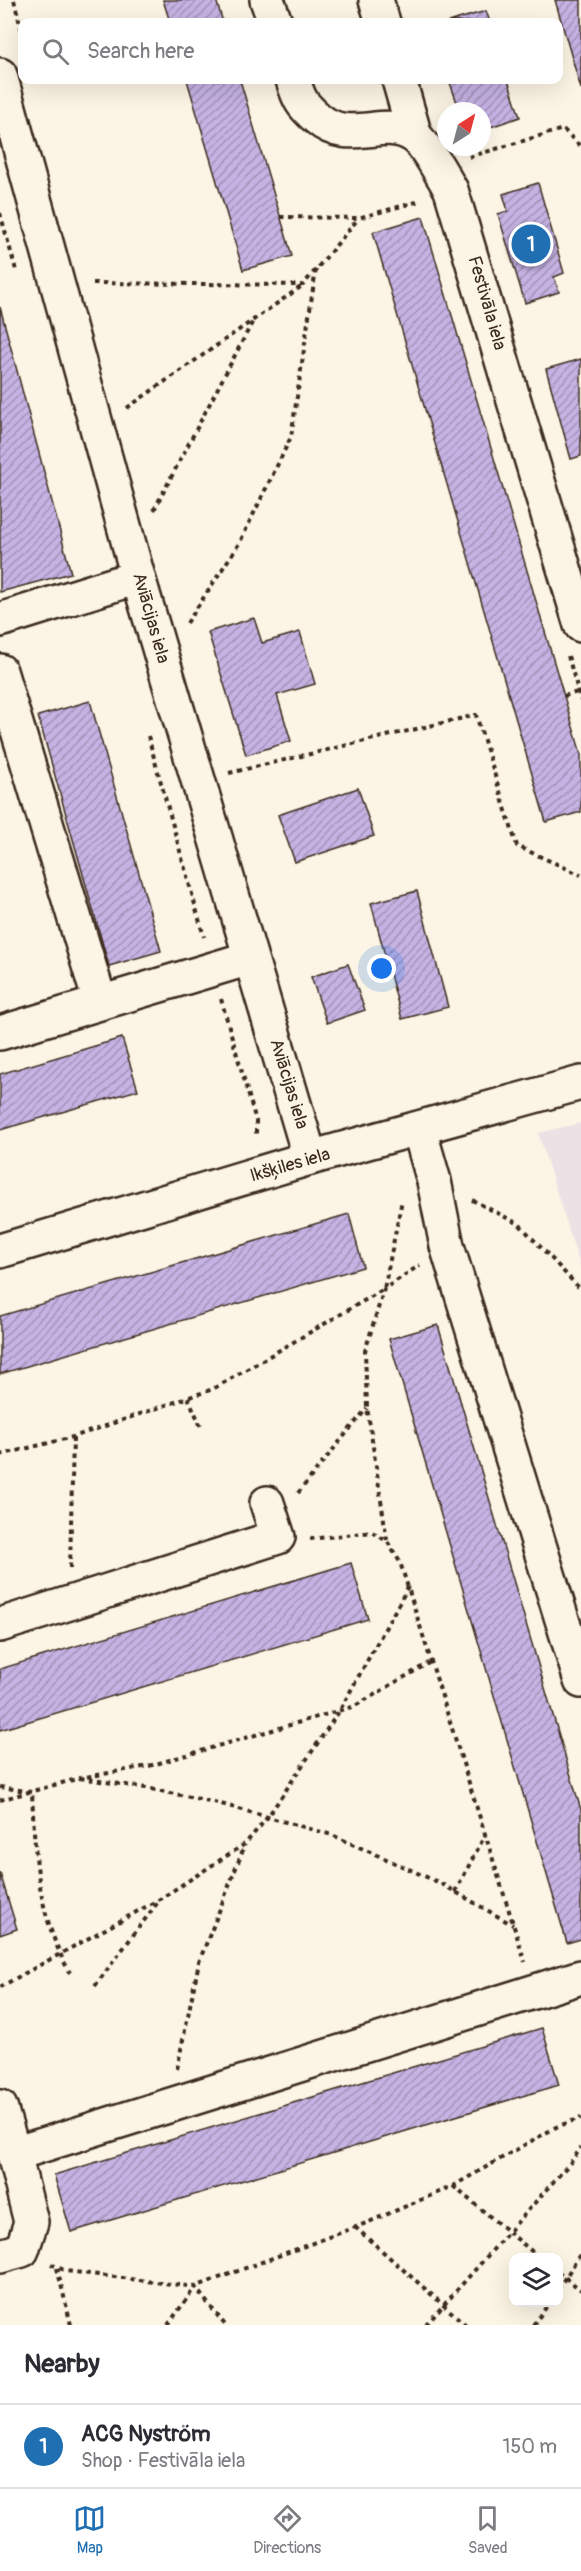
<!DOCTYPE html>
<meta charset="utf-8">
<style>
:root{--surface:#fff;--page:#f2f2f3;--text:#2b2b33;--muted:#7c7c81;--line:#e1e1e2;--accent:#1f6fb2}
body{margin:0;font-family:Pangolin,sans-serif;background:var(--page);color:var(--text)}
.controls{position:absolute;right:18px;bottom:18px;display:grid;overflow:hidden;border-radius:12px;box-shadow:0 6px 24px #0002}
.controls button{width:54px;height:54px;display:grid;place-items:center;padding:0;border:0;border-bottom:2px solid var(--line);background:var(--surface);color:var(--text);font:30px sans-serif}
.compass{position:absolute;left:437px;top:102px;width:54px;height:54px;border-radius:50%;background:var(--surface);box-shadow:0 6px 24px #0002;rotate:36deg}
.you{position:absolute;left:382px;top:969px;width:21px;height:21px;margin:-15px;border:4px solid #fff;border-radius:50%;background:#1a73e8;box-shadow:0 0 0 9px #1a73e833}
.badge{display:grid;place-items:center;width:39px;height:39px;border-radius:50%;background:var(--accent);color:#fff;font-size:20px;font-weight:700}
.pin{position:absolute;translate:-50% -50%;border:3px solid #fff;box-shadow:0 2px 6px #0006}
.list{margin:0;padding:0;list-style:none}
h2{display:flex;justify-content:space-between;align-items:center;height:78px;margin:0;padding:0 24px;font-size:26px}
h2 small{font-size:20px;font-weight:400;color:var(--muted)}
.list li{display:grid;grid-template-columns:39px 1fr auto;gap:18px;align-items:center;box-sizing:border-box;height:84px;padding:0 24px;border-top:2px solid var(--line)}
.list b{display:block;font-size:22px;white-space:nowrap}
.list p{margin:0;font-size:20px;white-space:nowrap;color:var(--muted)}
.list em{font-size:20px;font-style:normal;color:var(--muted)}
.icon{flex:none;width:33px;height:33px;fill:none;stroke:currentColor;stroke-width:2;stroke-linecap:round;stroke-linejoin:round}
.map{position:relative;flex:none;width:581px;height:2325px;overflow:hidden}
.search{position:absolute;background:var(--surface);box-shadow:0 6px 24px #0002;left:18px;right:18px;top:18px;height:66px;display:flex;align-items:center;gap:15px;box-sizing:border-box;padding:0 21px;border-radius:12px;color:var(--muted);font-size:22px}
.sheet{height:162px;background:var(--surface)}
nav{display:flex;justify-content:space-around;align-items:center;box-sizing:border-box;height:84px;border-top:2px solid var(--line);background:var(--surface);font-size:16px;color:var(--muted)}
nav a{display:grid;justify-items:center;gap:3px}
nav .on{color:var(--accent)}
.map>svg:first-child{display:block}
.built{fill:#ece1e5}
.building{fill:url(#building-hatch);stroke:#3b2a1e;stroke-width:1.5}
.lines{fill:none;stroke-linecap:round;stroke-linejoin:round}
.minor-casing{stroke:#3b2a1e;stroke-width:38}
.path{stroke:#3b2a1e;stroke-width:4;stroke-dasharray:4.5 4.5;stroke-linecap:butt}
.minor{stroke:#fcf5e5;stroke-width:33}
.labels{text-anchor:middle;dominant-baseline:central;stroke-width:4.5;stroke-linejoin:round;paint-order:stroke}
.street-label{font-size:18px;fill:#3b2a1e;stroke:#fcf5e5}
</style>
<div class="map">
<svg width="581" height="2325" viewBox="0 0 581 2325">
<defs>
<pattern id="building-hatch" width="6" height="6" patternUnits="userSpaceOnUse" patternTransform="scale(1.5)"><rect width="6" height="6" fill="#c6b3e4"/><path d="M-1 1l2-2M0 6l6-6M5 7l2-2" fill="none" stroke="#a292b8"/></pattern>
</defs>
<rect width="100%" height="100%" fill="#fcf5e5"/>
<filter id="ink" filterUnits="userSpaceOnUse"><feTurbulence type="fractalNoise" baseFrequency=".0167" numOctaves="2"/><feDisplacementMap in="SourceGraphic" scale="12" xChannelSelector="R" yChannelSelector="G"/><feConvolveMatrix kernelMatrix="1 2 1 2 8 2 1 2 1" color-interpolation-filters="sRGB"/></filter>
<g filter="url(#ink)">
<!-- built -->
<path class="built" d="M 581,1123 L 581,1269 L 538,1133 Z"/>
<!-- building -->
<g class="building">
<path d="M 163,0 L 216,0 L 223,22 L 170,22 Z"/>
<path d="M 555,0 L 581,0 L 581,89 Z"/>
<path d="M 486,11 L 490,22 L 448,22 Z"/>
<path d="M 187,80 L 240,80 L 292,256 L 243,270 Z"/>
<path d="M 449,80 L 508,80 L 520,117 L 482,130 L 482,111 L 460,111 Z"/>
<path d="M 538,183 L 564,273 L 554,277 L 559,292 L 525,303 L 498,214 L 508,211 L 503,194 Z"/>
<path d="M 423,217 L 581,754 L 581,812 L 546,822 L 373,232 Z"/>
<path d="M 0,307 L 71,573 L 0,592 Z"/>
<path d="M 581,359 L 581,456 L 571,459 L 546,369 Z"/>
<path d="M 254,618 L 262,643 L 300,632 L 315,684 L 277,695 L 291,741 L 246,755 L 208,632 Z"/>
<path d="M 90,701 L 161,951 L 109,966 L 38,716 Z"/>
<path d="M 358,788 L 374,836 L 295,862 L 278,815 Z"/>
<path d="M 417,891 L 448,1007 L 402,1019 L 371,903 Z"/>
<path d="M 348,964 L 365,1010 L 327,1023 L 311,977 Z"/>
<path d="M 122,1038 L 138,1090 L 0,1130 L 0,1074 Z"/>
<path d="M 349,1214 L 363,1267 L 0,1374 L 0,1316 Z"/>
<path d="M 438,1325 L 581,1810 L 581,1939 L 567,1943 L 389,1339 Z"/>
<path d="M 351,1563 L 368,1619 L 0,1730 L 0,1669 Z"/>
<path d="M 0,1873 L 17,1929 L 0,1935 Z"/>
<path d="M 542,2028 L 559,2085 L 71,2232 L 54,2175 Z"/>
</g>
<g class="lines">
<defs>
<g id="minor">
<path d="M 267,0 L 275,22"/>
<path d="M 376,0 L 383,22"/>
<path d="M 0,75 L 138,577 L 310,1158"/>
<path d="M 293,80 C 299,99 301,104 317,118 C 350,147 384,115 414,136 C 424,142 444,178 451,190 L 581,625"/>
<path d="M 399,80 L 415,136"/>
<path d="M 0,620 L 138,577"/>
<path d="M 0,671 L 100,1002"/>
<path d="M 0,1033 L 250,958"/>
<path d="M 419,1129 L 434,1181 L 447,1246 L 581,1681"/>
<path d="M 0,1251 L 310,1158 L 581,1083"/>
<path d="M 0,1625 L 278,1537 L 267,1503"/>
<path d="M 0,2107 L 14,2154"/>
<path d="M 0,2256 L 22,2250 L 31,2222 L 14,2154 L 581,1977"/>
</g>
</defs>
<!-- minor casing -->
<use href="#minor" class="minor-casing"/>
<!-- path -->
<g class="path">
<path d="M 14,0 L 22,32"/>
<path d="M 469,157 L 563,129 L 581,147"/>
<path d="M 0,213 L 16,270"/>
<path d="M 280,217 L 358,218 L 420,201"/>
<path d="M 93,283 L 303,285 L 358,219"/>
<path d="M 127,408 L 302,286"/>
<path d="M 154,510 L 254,319"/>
<path d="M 187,623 L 240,542 L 291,437 L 316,269"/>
<path d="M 568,656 L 581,701"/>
<path d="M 564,696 L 581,691"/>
<path d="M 148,736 L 204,937"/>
<path d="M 229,773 L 476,715 L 517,846 L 581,875"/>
<path d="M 221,999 L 256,1121 L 256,1137"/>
<path d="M 472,1200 L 519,1224 L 581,1290"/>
<path d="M 188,1397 L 202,1429"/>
<path d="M 0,1455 L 73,1437 L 213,1389 L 384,1289 L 402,1200"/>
<path d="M 298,1493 L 367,1408"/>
<path d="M 310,1539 L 372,1532 L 387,1541 L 400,1562 L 525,1962"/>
<path d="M 387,1540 L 367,1407 L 365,1351 L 384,1289 L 420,1265"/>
<path d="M 70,1568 L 73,1437"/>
<path d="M 80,1778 L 146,1788 L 214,1802 L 332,1835 L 440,1883 L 513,1925"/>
<path d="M 0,1787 L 32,1792 C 35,1857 37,1914 70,1973"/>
<path d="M 0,1800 L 80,1778 L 149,1766 L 355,1706 L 432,1661"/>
<path d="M 455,1892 L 485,1835"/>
<path d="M 95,1986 L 158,1902"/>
<path d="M 0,1987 L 160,1899 L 245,1844 L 267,1818 L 340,1710 L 408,1587"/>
<path d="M 177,2069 L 199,1962 L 245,1845"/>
<path d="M 453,2186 L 540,2258"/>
<path d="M 355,2227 L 466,2325"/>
<path d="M 51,2264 L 66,2271 L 195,2287 L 369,2222 L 453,2186 L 556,2127 L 581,2118"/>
<path d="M 57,2268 L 71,2325"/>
<path d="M 558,2272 L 581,2290"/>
<path d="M 558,2289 L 581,2253"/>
<path d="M 168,2325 L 195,2287 L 225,2325"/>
<path d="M 426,2325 L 570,2163 L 581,2148"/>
<path d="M 533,2325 L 550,2302"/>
</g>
<!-- minor -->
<use href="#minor" class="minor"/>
</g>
</g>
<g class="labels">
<!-- street labels -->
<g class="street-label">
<text transform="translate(487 303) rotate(74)">Festivāla iela</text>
<text transform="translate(151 618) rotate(74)">Aviācijas iela</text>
<text transform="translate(289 1084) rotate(73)">Aviācijas iela</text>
<text transform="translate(290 1165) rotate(-16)">Ikšķiles iela</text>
</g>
</g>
</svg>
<div class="controls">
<button><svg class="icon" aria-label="layers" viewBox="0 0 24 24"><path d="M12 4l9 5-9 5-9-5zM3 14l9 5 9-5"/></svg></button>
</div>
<svg class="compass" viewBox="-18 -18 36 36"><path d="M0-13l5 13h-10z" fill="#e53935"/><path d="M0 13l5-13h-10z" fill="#7c7c81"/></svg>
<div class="you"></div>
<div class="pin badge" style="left:531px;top:244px">1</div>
<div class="search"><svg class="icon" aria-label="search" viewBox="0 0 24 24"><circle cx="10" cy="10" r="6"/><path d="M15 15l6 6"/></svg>Search here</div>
</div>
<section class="sheet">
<h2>Nearby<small></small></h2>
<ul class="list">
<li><span class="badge">1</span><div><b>ACG Nyström</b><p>Shop · Festivāla iela</p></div><em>150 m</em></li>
</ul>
</section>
<nav>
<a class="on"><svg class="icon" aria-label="map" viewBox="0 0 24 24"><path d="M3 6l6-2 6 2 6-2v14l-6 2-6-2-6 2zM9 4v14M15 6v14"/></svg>Map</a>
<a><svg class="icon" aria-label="directions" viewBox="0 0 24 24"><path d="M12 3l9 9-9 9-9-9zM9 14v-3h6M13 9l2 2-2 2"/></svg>Directions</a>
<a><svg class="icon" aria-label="saved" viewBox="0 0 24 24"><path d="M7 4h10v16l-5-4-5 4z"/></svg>Saved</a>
</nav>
